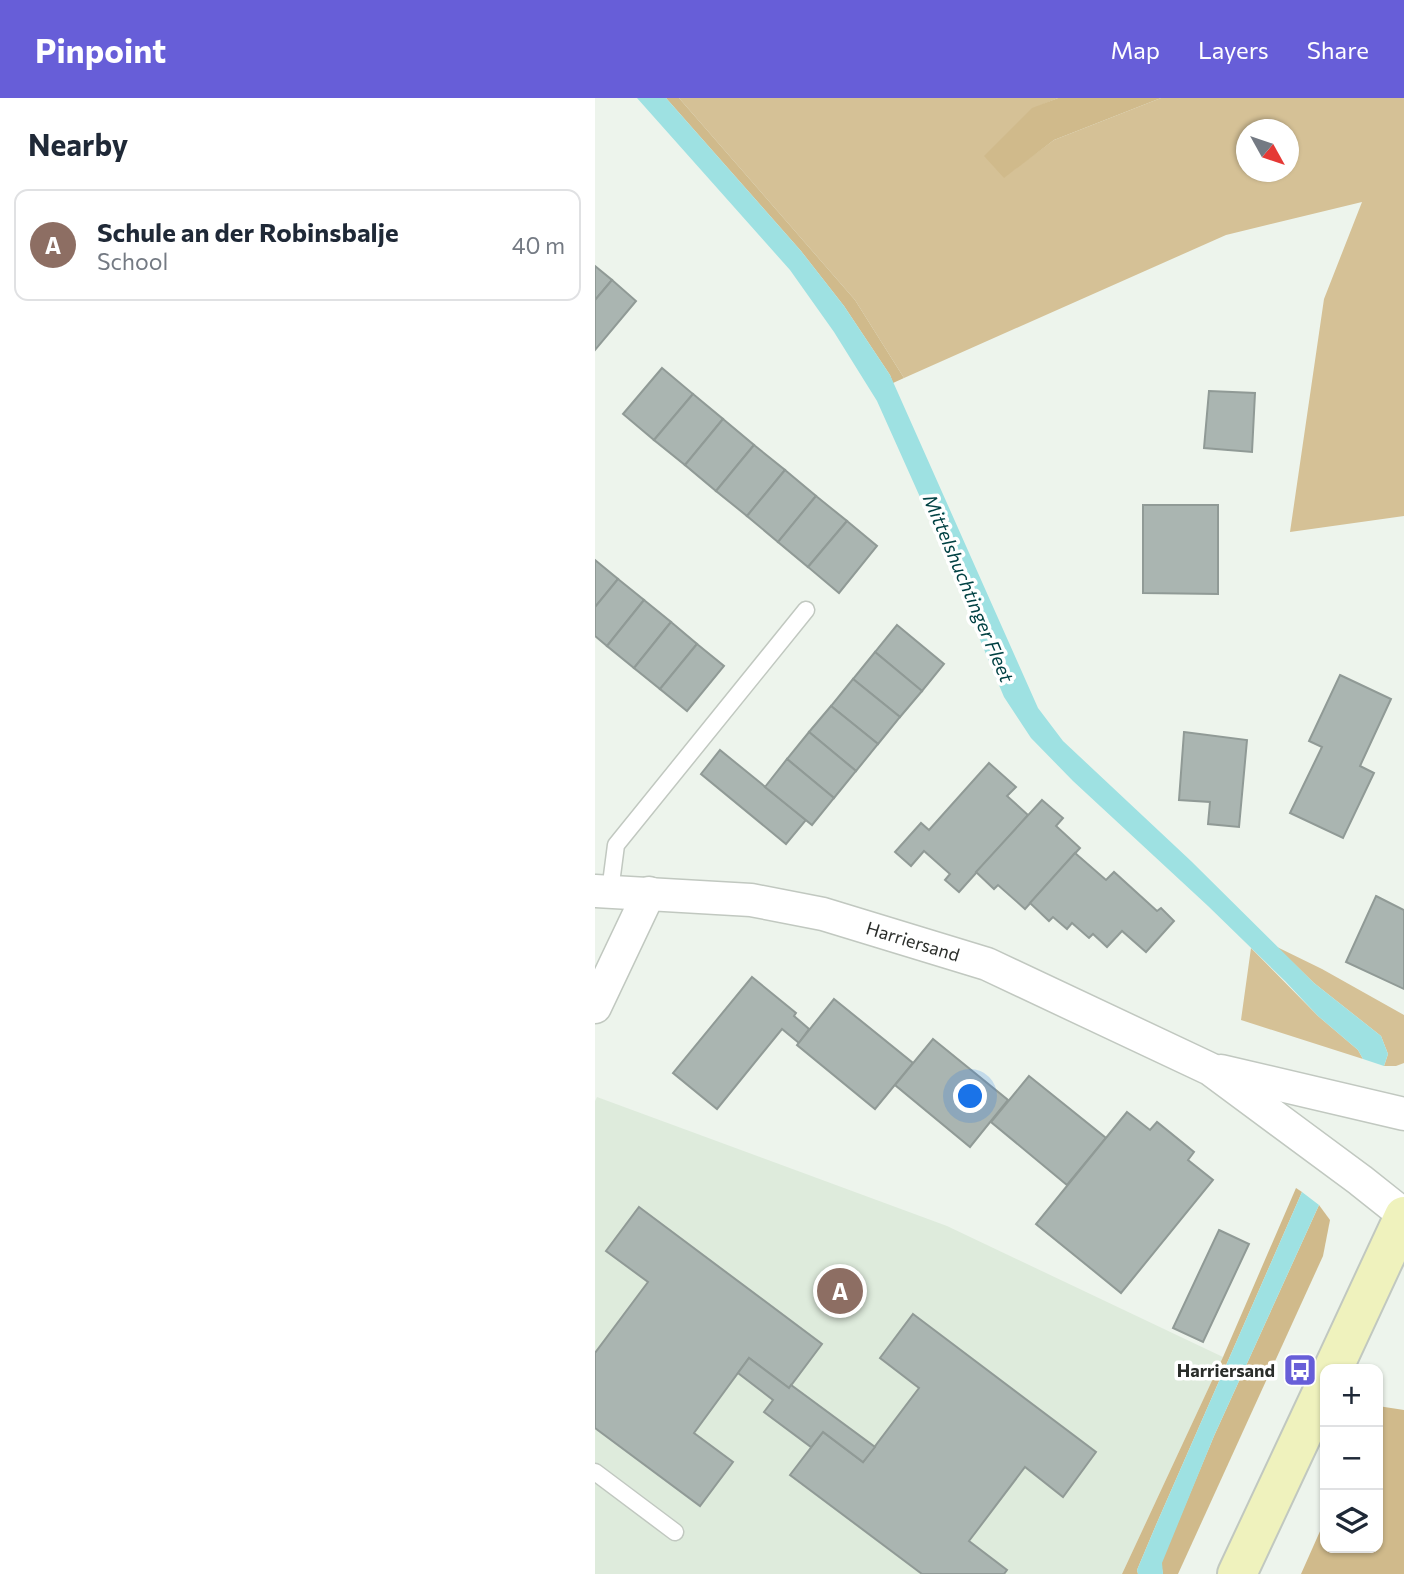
<!DOCTYPE html>
<meta charset="utf-8">
<style>
:root{--surface:#fff;--page:#f6f6f7;--text:#1f2937;--muted:#747a83;--line:#e0e1e3;--accent:#675ed8}
body{margin:0;font-family:Commissioner,sans-serif;background:var(--page);color:var(--text)}
.controls{position:absolute;right:21px;bottom:21px;display:grid;overflow:hidden;border-radius:14px;box-shadow:0 2px 5px #0004}
.controls button{width:63px;height:63px;display:grid;place-items:center;padding:0;border:0;border-bottom:2px solid var(--line);background:var(--surface);color:var(--text);font:35px sans-serif}
.compass{position:absolute;left:641px;top:21px;width:63px;height:63px;border-radius:50%;background:var(--surface);box-shadow:0 2px 5px #0004;rotate:130deg}
.you{position:absolute;left:376px;top:999px;width:24px;height:24px;margin:-18px;border:5px solid #fff;border-radius:50%;background:#1a73e8;box-shadow:0 0 0 10px #1a73e833}
.badge{display:grid;place-items:center;width:46px;height:46px;border-radius:50%;background:var(--accent);color:#fff;font-size:23px;font-weight:700}
.pin{position:absolute;translate:-50% -50%;border:4px solid #fff;box-shadow:0 2px 7px #0006}
.list{margin:0;padding:0;list-style:none}
h2{display:flex;justify-content:space-between;align-items:center;height:91px;margin:0;padding:0 28px;font-size:30px}
h2 small{font-size:23px;font-weight:400;color:var(--muted)}
.list li{display:grid;grid-template-columns:46px 1fr auto;gap:21px;align-items:center;box-sizing:border-box;height:112px;margin:0 14px 14px;padding:0 14px;border:2px solid var(--line);border-radius:14px}
.list b{display:block;font-size:26px;white-space:nowrap}
.list p{margin:0;font-size:23px;white-space:nowrap;color:var(--muted)}
.list em{font-size:23px;font-style:normal;color:var(--muted)}
.icon{flex:none;width:38px;height:38px;fill:none;stroke:currentColor;stroke-width:2;stroke-linecap:round;stroke-linejoin:round}
.map{position:relative;flex:none;width:809px;height:1476px;overflow:hidden}
header{display:flex;align-items:center;gap:42px;box-sizing:border-box;height:98px;padding:0 35px;background:var(--accent);color:#fff}
header strong{font-size:33px}
nav{display:flex;gap:38px;margin-inline-start:auto;font-size:24px}
main{display:flex}
aside{flex:1;background:var(--surface)}
.map>svg:first-child{display:block}
.built{fill:#deebdc}
.green{fill:#d5c196;fill-rule:evenodd}
.forest{fill:#d0ba8b}
.water{fill:#9ee1e2}
.building{fill:#aab5b1;stroke:#909a96;stroke-width:2}
.lines{fill:none;stroke-linecap:round;stroke-linejoin:round}
.lane-casing{stroke:#c1c8c0;stroke-width:19}
.street-casing{stroke:#c1c8c0;stroke-width:35}
.secondary-casing{stroke:#c1c8c0;stroke-width:42}
.lane{stroke:#fff;stroke-width:16}
.street{stroke:#fff;stroke-width:32}
.secondary{stroke:#eff2bd;stroke-width:38}
.labels{text-anchor:middle;dominant-baseline:central;stroke-width:7;stroke-linejoin:round;paint-order:stroke}
.street-label{font-size:18px;fill:#2a2d2a;stroke:#fff}
.poi-label{font-size:18px;font-weight:bold;fill:#2a2d2a;stroke:#fff;text-anchor:end}
.water-label{font-size:19px;font-style:italic;fill:#004143;stroke:#fff}
</style>
<header>
<strong>Pinpoint</strong>
<nav><a>Map</a><a>Layers</a><a>Share</a></nav>
</header>
<main>
<aside>
<h2>Nearby<small></small></h2>
<ul class="list">
<li><span class="badge" style="background:#8d6e63">A</span><div><b>Schule an der Robinsbalje</b><p>School</p></div><em>40 m</em></li>
</ul>
</aside>
<div class="map">
<svg width="809" height="1476" viewBox="0 0 809 1476">
<rect width="100%" height="100%" fill="#edf4ec"/>
<!-- built -->
<path class="built" d="M 2,999 L 352,1128 L 628,1259 L 527,1476 L 0,1476 L 0,1003 Z"/>
<!-- green -->
<g class="green">
<path d="M 84,0 L 463,0 L 437,11 L 409,79 L 459,42 L 566,0 L 809,0 L 809,418 L 695,434 L 729,201 L 767,104 L 631,137 L 309,280 L 260,202 ZM 652,32 L 694,32 L 694,74 L 652,74 Z"/>
<path d="M 682,849 L 727,871 L 809,917 L 809,965 L 801,968 L 789,968 L 793,956 L 786,938 L 719,885 Z"/>
<path d="M 656,850 L 723,918 L 763,952 L 768,961 L 646,922 Z"/>
</g>
<!-- forest -->
<g class="forest">
<path d="M 71,0 L 84,0 L 260,202 L 309,280 L 298,285 L 295,277 L 249,208 L 206,153 Z"/>
<path d="M 463,0 L 566,0 L 459,42 L 409,80 L 389,58 L 437,10 Z"/>
<path d="M 701,1090 L 707,1094 L 561,1427 L 542,1472 L 543,1476 L 527,1476 L 628,1259 Z"/>
<path d="M 724,1107 L 735,1122 L 728,1158 L 583,1476 L 568,1476 L 566,1465 L 619,1338 Z"/>
<path d="M 783,1308 L 809,1312 L 809,1476 L 706,1476 L 730,1422 L 730,1450 L 783,1450 Z"/>
</g>
<!-- water -->
<g class="water">
<path d="M 42,0 L 71,0 L 206,153 L 249,208 L 295,277 L 443,610 L 468,643 L 596,763 L 719,885 L 786,938 L 793,956 L 789,968 L 768,961 L 763,952 L 723,918 L 690,883 L 613,808 L 478,683 L 436,640 L 409,599 L 329,408 L 282,303 L 239,234 L 195,172 Z"/>
<path d="M 707,1094 L 724,1107 L 619,1338 L 567,1465 L 568,1476 L 543,1476 L 542,1472 L 561,1427 Z"/>
</g>
<!-- building -->
<g class="building">
<path d="M 0,168 L 17,182 L 0,202 Z"/>
<path d="M 17,182 L 41,203 L 0,252 L 0,202 Z"/>
<path d="M 67,270 L 98,296 L 59,342 L 28,316 Z"/>
<path d="M 614,293 L 660,295 L 657,354 L 609,350 Z"/>
<path d="M 98,296 L 128,321 L 90,367 L 59,342 Z"/>
<path d="M 128,321 L 159,347 L 121,393 L 90,367 Z"/>
<path d="M 159,347 L 190,372 L 152,418 L 121,393 Z"/>
<path d="M 190,372 L 221,398 L 183,444 L 152,418 Z"/>
<path d="M 221,398 L 252,423 L 213,469 L 183,444 Z"/>
<path d="M 548,407 L 623,407 L 623,496 L 548,495 Z"/>
<path d="M 252,423 L 282,448 L 244,495 L 213,469 Z"/>
<path d="M 0,462 L 23,481 L 0,509 Z"/>
<path d="M 23,481 L 49,502 L 12,548 L 0,538 L 0,509 Z"/>
<path d="M 49,502 L 76,524 L 39,570 L 12,548 Z"/>
<path d="M 76,524 L 102,546 L 65,591 L 39,570 Z"/>
<path d="M 302,527 L 349,566 L 327,593 L 280,554 Z"/>
<path d="M 102,546 L 129,568 L 92,613 L 65,591 Z"/>
<path d="M 280,554 L 327,593 L 305,619 L 258,581 Z"/>
<path d="M 745,577 L 796,601 L 765,668 L 779,675 L 748,740 L 695,715 L 727,649 L 714,643 Z"/>
<path d="M 258,581 L 305,619 L 283,646 L 236,608 Z"/>
<path d="M 236,608 L 283,646 L 261,673 L 214,634 Z"/>
<path d="M 214,634 L 261,673 L 239,700 L 192,661 Z"/>
<path d="M 589,634 L 652,642 L 644,729 L 613,726 L 615,704 L 584,702 Z"/>
<path d="M 125,652 L 211,722 L 191,746 L 106,676 Z"/>
<path d="M 192,661 L 239,700 L 217,727 L 170,689 Z"/>
<path d="M 394,665 L 421,689 L 412,698 L 433,717 L 364,794 L 350,782 L 355,776 L 329,753 L 316,768 L 300,754 L 326,725 L 334,732 Z"/>
<path d="M 447,702 L 468,720 L 461,728 L 485,750 L 430,811 L 403,787 L 399,791 L 381,774 Z"/>
<path d="M 480,755 L 511,782 L 519,774 L 562,813 L 566,810 L 579,823 L 551,854 L 527,833 L 512,849 L 498,836 L 494,840 L 477,825 L 472,831 L 458,819 L 454,823 L 435,805 Z"/>
<path d="M 781,798 L 809,812 L 809,891 L 751,864 Z"/>
<path d="M 157,879 L 201,915 L 199,918 L 214,931 L 204,945 L 187,931 L 122,1011 L 78,975 Z"/>
<path d="M 239,901 L 318,965 L 280,1011 L 202,947 Z"/>
<path d="M 338,941 L 413,1002 L 375,1049 L 300,987 Z"/>
<path d="M 434,978 L 511,1040 L 472,1087 L 396,1024 Z"/>
<path d="M 532,1014 L 555,1032 L 562,1024 L 599,1054 L 593,1062 L 618,1082 L 526,1195 L 441,1126 Z"/>
<path d="M 44,1109 L 227,1246 L 194,1290 L 154,1260 L 99,1335 L 138,1364 L 105,1408 L 0,1330 L 0,1255 L 53,1184 L 11,1153 Z"/>
<path d="M 624,1132 L 654,1146 L 608,1244 L 578,1230 Z"/>
<path d="M 318,1216 L 501,1354 L 468,1399 L 430,1369 L 374,1443 L 412,1472 L 409,1476 L 327,1476 L 195,1377 L 228,1334 L 268,1364 L 324,1290 L 285,1260 Z"/>
<path d="M 154,1260 L 194,1290 L 196,1287 L 280,1349 L 268,1364 L 228,1334 L 216,1349 L 169,1314 L 178,1302 L 143,1275 Z"/>
</g>
<g class="lines">
<defs>
<g id="lane">
<path d="M 15,793 L 21,747 L 211,512"/>
<path d="M 0,1374 L 80,1434"/>
</g>
<g id="street">
<path d="M 0,793 L 156,802 L 228,816 L 392,866 L 615,971 L 765,1082 L 809,1117"/>
<path d="M 0,909 L 54,795"/>
<path d="M 626,973 L 809,1016"/>
</g>
<g id="secondary">
<path d="M 738,1271 L 809,1118"/>
<path d="M 642,1476 L 730,1288"/>
</g>
</defs>
<!-- lane casing -->
<use href="#lane" class="lane-casing"/>
<!-- street casing -->
<use href="#street" class="street-casing"/>
<!-- secondary casing -->
<use href="#secondary" class="secondary-casing"/>
<!-- lane -->
<use href="#lane" class="lane"/>
<!-- street -->
<use href="#street" class="street"/>
<!-- secondary -->
<use href="#secondary" class="secondary"/>
</g>
<!-- icons -->
<defs>
<symbol id="bus-square" viewBox="-11 -11 22 22"><rect x="-9" y="-9" width="18" height="18" rx="4" fill="#675ed8" stroke="#fff"/><path d="M-5-6H5V4H4V6H2V4H-2V6H-4V4H-5ZM-3.5-4V0h7V-4ZM-3.5 1.2v1.5H-2V1.2ZM2 1.2v1.5H3.5V1.2Z" fill="#fff"/></symbol>
</defs>
<g fill-rule="evenodd">
<use href="#bus-square" x="686" y="1253" width="38" height="38"/>
</g>
<g class="labels">
<!-- street labels -->
<g class="street-label">
<text transform="translate(318 843) rotate(17)">Harriersand</text>
</g>
<!-- poi labels -->
<g class="poi-label">
<text x="680" y="1272">Harriersand</text>
</g>
<!-- water labels -->
<g class="water-label">
<text transform="translate(374 490) rotate(67)">Mittelshuchtinger Fleet</text>
</g>
</g>
</svg>
<div class="controls">
<button>+</button>
<button>−</button>
<button><svg class="icon" aria-label="layers" viewBox="0 0 24 24"><path d="M12 4l9 5-9 5-9-5zM3 14l9 5 9-5"/></svg></button>
</div>
<svg class="compass" viewBox="-18 -18 36 36"><path d="M0-13l5 13h-10z" fill="#e53935"/><path d="M0 13l5-13h-10z" fill="#747a83"/></svg>
<div class="you"></div>
<div class="pin badge" style="left:245px;top:1193px;background:#8d6e63">A</div>
</div>
</main>
